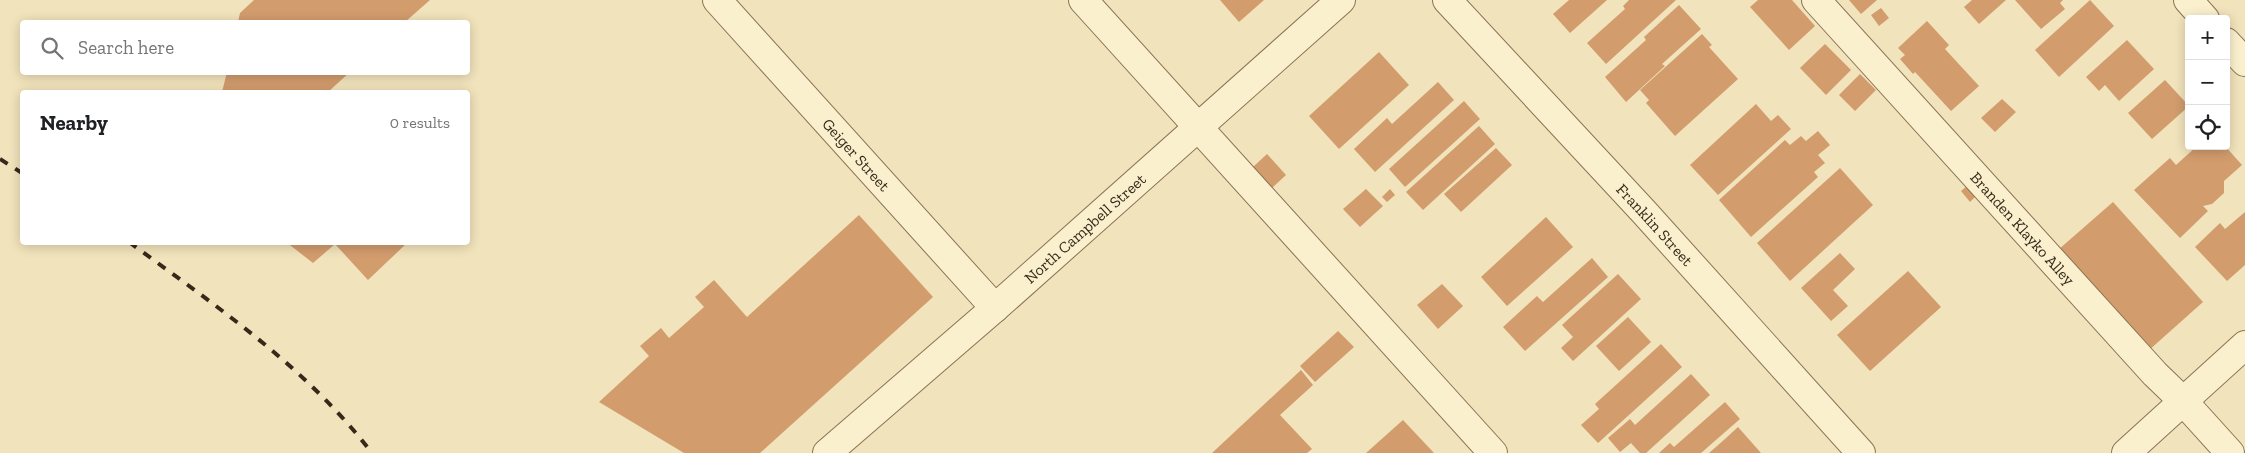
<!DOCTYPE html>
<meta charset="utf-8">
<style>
:root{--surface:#fff;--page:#f6f6f6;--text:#202124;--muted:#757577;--line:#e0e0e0}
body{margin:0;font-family:"Zilla Slab",serif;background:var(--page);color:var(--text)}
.controls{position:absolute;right:15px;top:15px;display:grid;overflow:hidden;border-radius:5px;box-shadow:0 2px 12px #0003}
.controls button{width:45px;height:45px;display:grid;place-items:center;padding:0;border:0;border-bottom:1px solid var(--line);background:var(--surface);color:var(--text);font:25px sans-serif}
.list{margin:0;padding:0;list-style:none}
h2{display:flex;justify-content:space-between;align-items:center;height:65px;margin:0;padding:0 20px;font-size:21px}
h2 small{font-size:16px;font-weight:400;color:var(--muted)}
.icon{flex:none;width:28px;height:28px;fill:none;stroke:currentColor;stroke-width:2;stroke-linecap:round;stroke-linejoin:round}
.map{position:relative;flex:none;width:2245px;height:453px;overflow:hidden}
.search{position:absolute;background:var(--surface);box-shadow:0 2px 12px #0003;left:20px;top:20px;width:450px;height:55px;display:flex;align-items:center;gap:12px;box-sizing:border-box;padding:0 18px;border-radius:5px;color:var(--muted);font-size:19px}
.panel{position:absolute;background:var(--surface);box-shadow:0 2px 12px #0003;left:20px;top:90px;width:450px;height:155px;border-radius:5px}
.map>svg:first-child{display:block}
.building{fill:#d29c6d}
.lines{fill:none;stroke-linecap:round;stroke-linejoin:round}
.minor-casing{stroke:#897354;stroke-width:30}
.minor{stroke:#fbf0ce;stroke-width:28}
.rail{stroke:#37291a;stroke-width:4;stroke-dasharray:9 9;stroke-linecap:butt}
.labels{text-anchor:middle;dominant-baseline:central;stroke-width:4.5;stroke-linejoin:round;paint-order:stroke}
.street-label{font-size:16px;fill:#37291a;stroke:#f8edcb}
</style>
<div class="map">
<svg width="2245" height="453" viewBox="0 0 2245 453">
<rect width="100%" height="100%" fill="#f1e3bb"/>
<!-- building -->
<g class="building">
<path d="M 254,0 L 430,0 L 405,22 L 238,22 L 240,13 Z"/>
<path d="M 1220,0 L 1264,0 L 1239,22 Z"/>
<path d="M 1569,0 L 1607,0 L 1570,33 L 1553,14 Z"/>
<path d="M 1629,0 L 1676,0 L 1606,64 L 1587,43 L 1625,9 L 1623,6 Z"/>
<path d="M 1758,0 L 1792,0 L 1815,26 L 1789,50 L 1750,7 Z"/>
<path d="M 1849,0 L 1877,0 L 1861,14 Z"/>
<path d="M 1972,0 L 2006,0 L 1979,24 L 1964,7 Z"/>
<path d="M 2015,0 L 2063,0 L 2060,3 L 2065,9 L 2041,29 Z"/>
<path d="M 2090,0 L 2114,26 L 2059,77 L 2035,50 Z"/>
<path d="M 1679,5 L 1701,29 L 1662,64 L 1665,66 L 1626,102 L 1605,77 L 1646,40 L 1644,37 Z"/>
<path d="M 1881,8 L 1889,18 L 1879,26 L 1871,15 Z"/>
<path d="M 1927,21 L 1949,45 L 1945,49 L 1979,86 L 1951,111 L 1915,72 L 1913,74 L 1900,59 L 1905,55 L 1898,48 Z"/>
<path d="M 1702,34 L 1712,45 L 1709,47 L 1738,79 L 1675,136 L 1646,103 L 1649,100 L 1640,90 Z"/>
<path d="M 2127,40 L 2154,69 L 2119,101 L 2105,85 L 2099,91 L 2086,77 Z"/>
<path d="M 1825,44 L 1851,70 L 1826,95 L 1800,68 Z"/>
<path d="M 1379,52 L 1409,85 L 1339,149 L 1309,116 Z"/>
<path d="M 227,72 L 350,72 L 328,92 L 222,92 Z"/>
<path d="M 1860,74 L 1876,90 L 1855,111 L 1839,95 Z"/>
<path d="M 2165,80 L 2189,106 L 2152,139 L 2128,113 Z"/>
<path d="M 1438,82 L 1454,100 L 1375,172 L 1354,149 L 1387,118 L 1392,124 Z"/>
<path d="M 2002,99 L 2016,112 L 1995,132 L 1981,118 Z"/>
<path d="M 1464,101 L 1480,119 L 1405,187 L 1389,169 Z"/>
<path d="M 1756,104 L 1771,121 L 1778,115 L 1791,129 L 1718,195 L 1690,165 Z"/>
<path d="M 1479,126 L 1495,144 L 1423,210 L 1406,192 Z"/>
<path d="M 1818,131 L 1830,145 L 1818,155 L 1825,163 L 1814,172 L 1818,177 L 1751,237 L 1719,200 L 1785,140 L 1790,145 L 1801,136 L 1806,141 Z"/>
<path d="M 2197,146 L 2225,146 L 2242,165 L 2224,181 L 2224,193 L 2212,204 L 2203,206 L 2208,211 L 2180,238 L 2134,190 L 2170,158 L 2176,165 Z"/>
<path d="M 1496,148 L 1512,165 L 1461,212 L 1444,194 Z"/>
<path d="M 1267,154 L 1286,175 L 1272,188 L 1253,167 Z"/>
<path d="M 1840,168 L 1873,205 L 1790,281 L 1757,243 Z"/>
<path d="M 1968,185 L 1977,195 L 1970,202 L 1961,191 Z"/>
<path d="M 1366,189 L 1383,206 L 1360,227 L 1343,209 Z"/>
<path d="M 1390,189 L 1395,195 L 1387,202 L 1382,197 Z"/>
<path d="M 2113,202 L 2203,302 L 2148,351 L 2058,250 Z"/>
<path d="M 2245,212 L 2245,265 L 2227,281 L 2195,247 L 2220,223 L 2225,229 Z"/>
<path d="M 859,215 L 933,297 L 760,453 L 684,453 L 599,402 L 649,356 L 640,346 L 661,328 L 669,338 L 704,307 L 695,297 L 714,280 L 747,317 Z"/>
<path d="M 1546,217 L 1573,247 L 1507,306 L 1481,277 Z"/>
<path d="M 286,242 L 408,242 L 368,280 L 335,244 L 313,263 Z"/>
<path d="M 1840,253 L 1855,269 L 1833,290 L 1848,306 L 1831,321 L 1801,288 Z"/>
<path d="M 1592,258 L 1608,277 L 1525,351 L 1503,327 L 1537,296 L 1543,302 Z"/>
<path d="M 1908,271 L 1941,307 L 1870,371 L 1837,335 Z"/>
<path d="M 1618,274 L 1641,299 L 1573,361 L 1561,348 L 1573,337 L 1562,325 Z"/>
<path d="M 1442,284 L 1463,306 L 1438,329 L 1417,305 Z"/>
<path d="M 1628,317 L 1651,342 L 1619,371 L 1596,346 Z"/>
<path d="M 1338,331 L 1354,347 L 1315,382 L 1300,366 Z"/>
<path d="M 1661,344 L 1682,367 L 1598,443 L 1581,425 L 1599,409 L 1595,404 Z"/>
<path d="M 1301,370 L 1313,385 L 1280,415 L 1312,449 L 1307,453 L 1212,453 Z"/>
<path d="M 1691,374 L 1710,395 L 1646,453 L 1640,453 L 1631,443 L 1620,452 L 1608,438 L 1630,419 L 1635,425 Z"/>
<path d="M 1725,402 L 1740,419 L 1701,453 L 1659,453 L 1670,443 L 1674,447 Z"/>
<path d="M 1403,420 L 1434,453 L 1366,453 Z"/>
<path d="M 1738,427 L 1761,453 L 1709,453 L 1725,439 Z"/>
</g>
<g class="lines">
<defs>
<g id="minor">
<path id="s1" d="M 717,0 L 995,308"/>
<path d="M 1083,0 L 1493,453"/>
<path id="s2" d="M 1447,0 L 1644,212 L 1861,453"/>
<path id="s3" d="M 1816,0 L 2155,374 L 2183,401 L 2230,453"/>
<path d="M 2188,0 L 2205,19"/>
<path d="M 2226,42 L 2245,62"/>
<path id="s4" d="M 827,453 L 995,308 L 1341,0"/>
<path d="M 2126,453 L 2245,345"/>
</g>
</defs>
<!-- minor casing -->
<use href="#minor" class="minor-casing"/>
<!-- minor -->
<use href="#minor" class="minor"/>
<!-- rail -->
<g class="rail">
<path d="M 0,159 L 22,173"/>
<path d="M 129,242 C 216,306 306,367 372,453"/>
</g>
</g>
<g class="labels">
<!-- street labels -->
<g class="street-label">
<text stroke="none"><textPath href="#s1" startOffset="208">Geiger Street</textPath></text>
<text stroke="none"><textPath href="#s2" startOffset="306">Franklin Street</textPath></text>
<text stroke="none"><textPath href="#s4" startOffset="342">North Campbell Street</textPath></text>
<text stroke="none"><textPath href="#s3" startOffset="308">Branden Klayko Alley</textPath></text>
</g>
</g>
</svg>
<div class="controls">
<button>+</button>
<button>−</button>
<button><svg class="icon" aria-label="locate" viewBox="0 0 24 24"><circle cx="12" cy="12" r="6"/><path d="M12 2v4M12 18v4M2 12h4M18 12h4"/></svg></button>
</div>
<div class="search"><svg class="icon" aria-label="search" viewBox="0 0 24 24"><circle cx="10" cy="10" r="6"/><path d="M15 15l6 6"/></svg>Search here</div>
<section class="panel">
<h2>Nearby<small>0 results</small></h2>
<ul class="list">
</ul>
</section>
</div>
